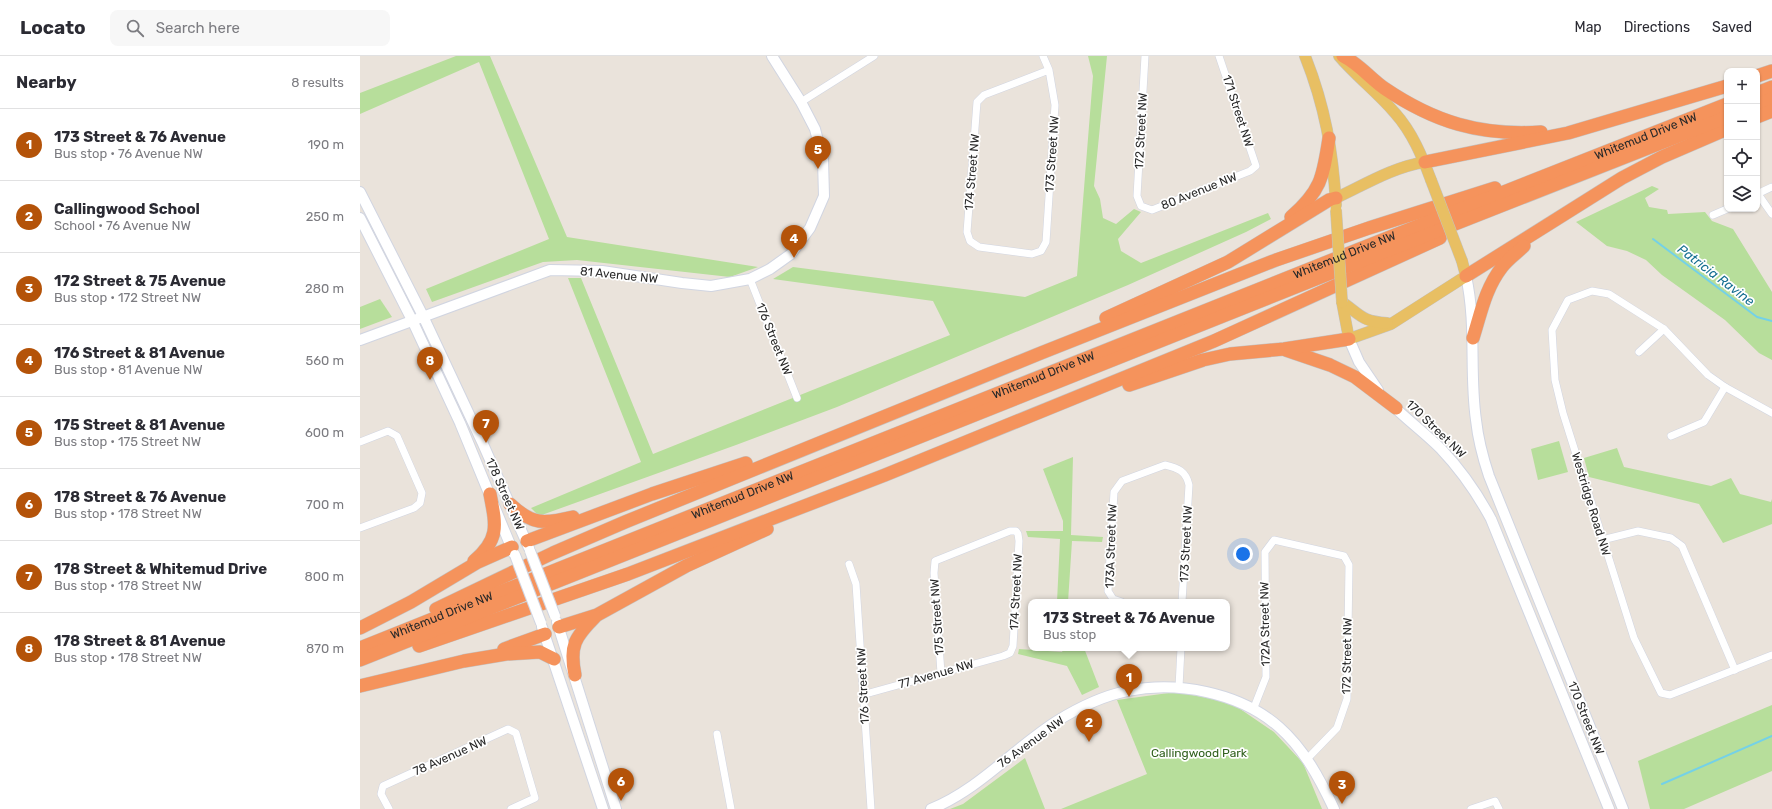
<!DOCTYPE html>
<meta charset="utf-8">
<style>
:root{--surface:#fff;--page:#f7f7f7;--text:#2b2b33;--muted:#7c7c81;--line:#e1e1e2;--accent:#b45309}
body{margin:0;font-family:Rubik,sans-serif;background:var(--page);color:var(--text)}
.controls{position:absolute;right:12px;top:12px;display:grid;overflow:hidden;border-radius:8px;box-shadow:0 1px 3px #0004}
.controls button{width:36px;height:36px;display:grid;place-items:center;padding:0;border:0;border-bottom:1px solid var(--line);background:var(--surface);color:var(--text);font:20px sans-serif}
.you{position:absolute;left:883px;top:498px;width:14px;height:14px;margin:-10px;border:3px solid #fff;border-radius:50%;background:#1a73e8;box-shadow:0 0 0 6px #1a73e833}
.badge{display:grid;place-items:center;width:26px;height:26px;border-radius:50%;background:var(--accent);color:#fff;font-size:13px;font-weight:700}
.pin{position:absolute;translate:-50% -33px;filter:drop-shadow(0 1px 2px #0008)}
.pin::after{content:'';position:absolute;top:21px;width:14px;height:12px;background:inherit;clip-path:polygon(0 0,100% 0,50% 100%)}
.popup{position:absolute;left:668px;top:543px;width:202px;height:52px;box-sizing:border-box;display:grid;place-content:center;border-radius:8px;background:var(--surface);filter:drop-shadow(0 1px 3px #0005);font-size:13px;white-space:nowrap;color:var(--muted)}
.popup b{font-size:15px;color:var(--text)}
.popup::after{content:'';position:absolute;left:50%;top:100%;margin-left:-8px;border:8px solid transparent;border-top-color:var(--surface)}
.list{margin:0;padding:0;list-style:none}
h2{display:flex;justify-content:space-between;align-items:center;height:52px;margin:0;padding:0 16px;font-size:17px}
h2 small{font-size:13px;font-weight:400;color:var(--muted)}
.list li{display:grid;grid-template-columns:26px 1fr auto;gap:12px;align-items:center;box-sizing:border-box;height:72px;padding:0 16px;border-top:1px solid var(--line)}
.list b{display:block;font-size:15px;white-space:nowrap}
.list p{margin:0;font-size:13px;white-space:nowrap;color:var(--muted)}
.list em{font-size:13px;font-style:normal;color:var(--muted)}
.icon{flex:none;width:22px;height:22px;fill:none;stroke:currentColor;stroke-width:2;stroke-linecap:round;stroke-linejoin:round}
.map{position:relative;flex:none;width:1412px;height:753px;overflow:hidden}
header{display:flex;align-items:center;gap:24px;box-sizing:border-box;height:56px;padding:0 20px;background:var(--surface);border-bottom:1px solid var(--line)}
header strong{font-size:19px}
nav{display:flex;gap:22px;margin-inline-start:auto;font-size:14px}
.search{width:280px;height:36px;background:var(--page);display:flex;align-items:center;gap:10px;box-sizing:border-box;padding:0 14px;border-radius:8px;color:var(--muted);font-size:15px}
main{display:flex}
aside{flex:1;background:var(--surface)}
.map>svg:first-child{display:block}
.green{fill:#b7de9b}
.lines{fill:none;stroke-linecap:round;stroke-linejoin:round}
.stream{stroke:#74d1e7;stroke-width:2}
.street-casing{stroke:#d1d5e1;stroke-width:8}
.secondary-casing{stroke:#d1d5e1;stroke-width:12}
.primary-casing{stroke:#c3c3c3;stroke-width:12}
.highway-casing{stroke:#c3c3c3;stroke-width:14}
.street{stroke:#fff;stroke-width:7}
.secondary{stroke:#fff;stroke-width:10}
.primary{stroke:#e8bf63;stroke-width:11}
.highway{stroke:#f5935c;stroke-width:13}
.secondary-bridge-casing{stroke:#d1d5e1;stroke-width:12;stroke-linecap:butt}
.primary-bridge-casing{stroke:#c3c3c3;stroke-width:12;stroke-linecap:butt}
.secondary-bridge{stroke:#fff;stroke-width:10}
.primary-bridge{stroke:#e8bf63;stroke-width:11}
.labels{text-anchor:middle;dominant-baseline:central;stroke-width:3.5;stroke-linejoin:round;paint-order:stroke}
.street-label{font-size:12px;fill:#292929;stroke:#fff}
.park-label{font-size:12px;fill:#31611e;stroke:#fff}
.water-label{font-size:13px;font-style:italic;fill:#156f91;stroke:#fff}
</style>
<header>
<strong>Locato</strong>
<div class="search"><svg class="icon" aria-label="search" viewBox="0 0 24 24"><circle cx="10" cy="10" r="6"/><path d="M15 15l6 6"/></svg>Search here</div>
<nav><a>Map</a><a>Directions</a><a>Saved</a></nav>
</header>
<main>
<aside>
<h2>Nearby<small>8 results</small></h2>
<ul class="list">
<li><span class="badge">1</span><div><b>173 Street &amp; 76 Avenue</b><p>Bus stop · 76 Avenue NW</p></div><em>190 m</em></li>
<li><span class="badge">2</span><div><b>Callingwood School</b><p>School · 76 Avenue NW</p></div><em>250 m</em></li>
<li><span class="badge">3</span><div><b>172 Street &amp; 75 Avenue</b><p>Bus stop · 172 Street NW</p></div><em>280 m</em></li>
<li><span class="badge">4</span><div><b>176 Street &amp; 81 Avenue</b><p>Bus stop · 81 Avenue NW</p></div><em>560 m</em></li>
<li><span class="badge">5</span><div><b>175 Street &amp; 81 Avenue</b><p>Bus stop · 175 Street NW</p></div><em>600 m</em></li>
<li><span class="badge">6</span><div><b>178 Street &amp; 76 Avenue</b><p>Bus stop · 178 Street NW</p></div><em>700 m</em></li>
<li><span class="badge">7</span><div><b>178 Street &amp; Whitemud Drive</b><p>Bus stop · 178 Street NW</p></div><em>800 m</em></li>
<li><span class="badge">8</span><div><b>178 Street &amp; 81 Avenue</b><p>Bus stop · 178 Street NW</p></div><em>870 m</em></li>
</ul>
</aside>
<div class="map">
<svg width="1412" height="753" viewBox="0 0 1412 753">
<rect width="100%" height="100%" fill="#eae3db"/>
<!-- green -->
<g class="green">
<path d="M 96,0 L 130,0 L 207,181 L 398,211 L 370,221 L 217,204 L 183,206 L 72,246 L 66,233 L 189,183 L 119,6 L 0,58 L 0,37 Z"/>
<path d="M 728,0 L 747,0 L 734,130 L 740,143 L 743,162 L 756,168 L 774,153 L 781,156 L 758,183 L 761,195 L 781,207 L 908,157 L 911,163 L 886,176 L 768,229 L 477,351 L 376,389 L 179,460 L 171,452 L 281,406 L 208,222 L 221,222 L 293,398 L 590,279 L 573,245 L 413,223 L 433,211 L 665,241 L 717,220 L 733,20 Z"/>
<path d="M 1292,130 L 1299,133 L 1285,142 L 1289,151 L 1307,154 L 1308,158 L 1345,156 L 1352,165 L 1373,173 L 1412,236 L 1412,304 L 1399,297 L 1365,264 L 1302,219 L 1286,204 L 1267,195 L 1247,190 L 1216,166 Z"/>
<path d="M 20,243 L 32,261 L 0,273 L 0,251 Z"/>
<path d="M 1199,385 L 1208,416 L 1178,424 L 1171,393 Z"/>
<path d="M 1257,392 L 1264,411 L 1351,430 L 1371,422 L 1380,438 L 1411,446 L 1412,443 L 1412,468 L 1363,487 L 1339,448 L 1229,421 L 1224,402 Z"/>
<path d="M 713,401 L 711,479 L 743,481 L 742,486 L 712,485 L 708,546 L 697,546 L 700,483 L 668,481 L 666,475 L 703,475 L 703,465 L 683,413 Z"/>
<path d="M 704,592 L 724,592 L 739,631 L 722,639 L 707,610 L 658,598 L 659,593 L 702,596 Z"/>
<path d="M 816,636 L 870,646 L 914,676 L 943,707 L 962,753 L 701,753 L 787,718 L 757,644 Z"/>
<path d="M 1412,649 L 1412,715 L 1324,753 L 1290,753 L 1278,705 Z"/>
<path d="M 665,702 L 685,753 L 590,753 L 603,748 Z"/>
</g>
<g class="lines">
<!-- stream -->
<g class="stream">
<path d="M 1293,183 L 1397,261 L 1412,265"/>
<path d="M 1302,728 L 1412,680"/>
</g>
<defs>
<g id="street">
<path d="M 683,0 L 689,14 L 695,49 L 686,186 L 681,195 L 672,198 L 619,191 L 610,185 L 607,176 L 617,46 L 624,39 L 689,14"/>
<path d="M 785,0 L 777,140 L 781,150 L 792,154 L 890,115 L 896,110 L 859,0"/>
<path d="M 441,46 L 514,0"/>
<path d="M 1397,138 L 1412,131"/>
<path d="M 1398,138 L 1412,158"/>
<path d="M 1353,159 L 1367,153"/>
<path d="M 390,223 L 437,342"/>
<path d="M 1279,296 L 1304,273"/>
<path d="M 1412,357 L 1365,331 L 1348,319 L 1304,273 L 1249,238 L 1232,235 L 1208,244 L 1192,274 L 1195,324 L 1203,357 L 1274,582 L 1301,637 L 1310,639 L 1412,599"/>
<path d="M 1311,380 L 1344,366 L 1365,331"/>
<path d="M 0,386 L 28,375 L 37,380 L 62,437 L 60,447 L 54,452 L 0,472"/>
<path d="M 1242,484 L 1278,475 L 1311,482 L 1322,490 L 1375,614"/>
<path d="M 489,508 L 496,528 L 511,753"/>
<path d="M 762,546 L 753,543 L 748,535 L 754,436 L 762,425 L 805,409 C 818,412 826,415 829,429 L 822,546"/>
<path d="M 819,631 L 821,592"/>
<path d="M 502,639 L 643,600 L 650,597 L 653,590 L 659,485 L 658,478 L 656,475 L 650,475 L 575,505 L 574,517 L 581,617"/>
<path d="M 893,654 L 906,621 L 905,496 L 914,484 L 984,500 L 989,509 L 987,643 L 977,672 L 948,702"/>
<path d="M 357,678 L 371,753"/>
<path d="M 29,753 L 21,738 L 23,730 L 148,673 L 156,677 L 175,742 L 151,753"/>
<path d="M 1111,753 L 1135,745 L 1139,753"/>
</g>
<g id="secondary">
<path d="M 0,136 L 63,260 L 123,388 L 169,492"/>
<path d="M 0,162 L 52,264 L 100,367 L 154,498"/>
<path d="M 1106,220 C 1117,270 1109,315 1116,364 C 1118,383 1123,402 1129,420 L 1263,753"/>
<path d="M 989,283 L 999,306 L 1018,334"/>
<path d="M 0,284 L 190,214 L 242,215 L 322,227 L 351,230 L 390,223 L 410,213 L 431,198 L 450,172 L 464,140 L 463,104 L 455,73 L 441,46 L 412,0"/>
<path d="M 1030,347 C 1046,363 1065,377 1081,393 C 1101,414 1117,437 1131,463 L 1249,753"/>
<path d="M 197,566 L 256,753"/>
<path d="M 182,571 L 243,753"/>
<path d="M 571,753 C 620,733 654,692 697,665 C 718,652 743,640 767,635 C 817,625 879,636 919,671 C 944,693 960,723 974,753"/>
</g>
<g id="primary">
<path d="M 945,0 C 965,50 973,96 976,149"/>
<path d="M 979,0 C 996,20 1018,37 1035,57 C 1052,76 1062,100 1071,124"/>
<path d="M 976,142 C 1004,129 1033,111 1065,106"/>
<path d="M 982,246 L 989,283 L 1031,268 L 1106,220 L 1102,205"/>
<path d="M 982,246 C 1002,260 1001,265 1027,267"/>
</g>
<g id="highway">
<path d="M 983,0 C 999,8 1010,22 1024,32 C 1074,66 1120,80 1181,76"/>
<path d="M 1397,20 L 1412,15"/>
<path d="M 1397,37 L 1412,31"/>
<path d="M 1397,49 L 1412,43"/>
<path d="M 1397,61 L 1412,55"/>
<path d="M 1065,106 L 1208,77 L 1367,30"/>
<path d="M 931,161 C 962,134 963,120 969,82"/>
<path d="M 1106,220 L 1262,122 L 1302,101 L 1367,73"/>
<path d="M 746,262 L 868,206 L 969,144 L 976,142"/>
<path d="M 1113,282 C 1121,257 1125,233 1142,211 C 1148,203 1157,197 1164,190"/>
<path d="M 926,294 L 970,309 L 995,321 L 1036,352"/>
<path d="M 769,329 L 843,304 L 870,298 L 924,293 L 989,283"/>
<path d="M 150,448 C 172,469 184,468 213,461"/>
<path d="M 167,485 L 292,438 L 386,407"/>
<path d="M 114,505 C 140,483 136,469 130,438"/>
<path d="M 76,553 L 193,497 L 265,466 L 681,297 L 916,204 L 1009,172 L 1135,132"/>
<path d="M 199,571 L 237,559 L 326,510 L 407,473"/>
<path d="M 0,572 L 51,546 L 118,506 L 152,491"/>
<path d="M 59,590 L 268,518 L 525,419 L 854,285 L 1080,182"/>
<path id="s1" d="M 0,592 L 997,194 L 1367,48"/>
<path d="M 144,593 L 185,578"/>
<path d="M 0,604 L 1001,205 L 1367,61"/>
<path d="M 215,619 C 209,590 215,581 235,561"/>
<path d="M 0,630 L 104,605 L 146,598 L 180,596 L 194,603"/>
</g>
</defs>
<!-- street casing -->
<use href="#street" class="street-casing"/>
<!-- secondary casing -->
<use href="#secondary" class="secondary-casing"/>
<!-- primary casing -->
<use href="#primary" class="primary-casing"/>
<!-- highway casing -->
<use href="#highway" class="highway-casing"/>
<!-- street -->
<use href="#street" class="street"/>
<!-- secondary -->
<use href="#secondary" class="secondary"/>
<!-- primary -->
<use href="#primary" class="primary"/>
<!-- highway -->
<use href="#highway" class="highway"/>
<defs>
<g id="secondary-bridge">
<path d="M 170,495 L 195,560"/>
<path d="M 155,499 L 181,567"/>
</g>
<g id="primary-bridge">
<path d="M 1071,124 L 1102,205"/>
<path d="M 976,154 L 982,246"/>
</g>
</defs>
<!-- secondary-bridge casing -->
<use href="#secondary-bridge" class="secondary-bridge-casing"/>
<!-- primary-bridge casing -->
<use href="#primary-bridge" class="primary-bridge-casing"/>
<!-- secondary-bridge -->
<use href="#secondary-bridge" class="secondary-bridge"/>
<!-- primary-bridge -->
<use href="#primary-bridge" class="primary-bridge"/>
</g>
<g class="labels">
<!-- street labels -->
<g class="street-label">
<text transform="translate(878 55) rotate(72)">171 Street NW</text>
<text transform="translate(781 75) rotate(-87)">172 Street NW</text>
<text stroke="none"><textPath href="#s1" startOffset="1384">Whitemud Drive NW</textPath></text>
<text transform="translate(692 98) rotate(-86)">173 Street NW</text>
<text transform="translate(612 116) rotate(-85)">174 Street NW</text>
<text transform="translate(839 135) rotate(-22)">80 Avenue NW</text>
<text stroke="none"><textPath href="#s1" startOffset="1060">Whitemud Drive NW</textPath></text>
<text transform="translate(259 219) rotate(6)">81 Avenue NW</text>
<text transform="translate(414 283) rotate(68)">176 Street NW</text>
<text stroke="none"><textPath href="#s1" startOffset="736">Whitemud Drive NW</textPath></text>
<text transform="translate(1076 373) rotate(44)">170 Street NW</text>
<text transform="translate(145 438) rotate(66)">178 Street NW</text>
<text stroke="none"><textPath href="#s1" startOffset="412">Whitemud Drive NW</textPath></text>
<text transform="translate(1231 448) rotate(73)">Westridge Road NW</text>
<text transform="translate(826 488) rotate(-87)">173 Street NW</text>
<text transform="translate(751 490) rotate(-88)">173A Street NW</text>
<text transform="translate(656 536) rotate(-87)">174 Street NW</text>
<text stroke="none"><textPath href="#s1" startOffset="88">Whitemud Drive NW</textPath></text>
<text transform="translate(577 561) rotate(-94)">175 Street NW</text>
<text transform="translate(905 568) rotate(-91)">172A Street NW</text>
<text transform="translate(987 600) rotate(-89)">172 Street NW</text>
<text transform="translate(576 618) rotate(-16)">77 Avenue NW</text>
<text transform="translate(503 630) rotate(-93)">176 Street NW</text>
<text transform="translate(1226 662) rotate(68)">170 Street NW</text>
<text transform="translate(671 686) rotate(-36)">76 Avenue NW</text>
<text transform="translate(90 700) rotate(-24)">78 Avenue NW</text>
</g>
<!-- park labels -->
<g class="park-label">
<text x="839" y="697">Callingwood Park</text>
</g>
<!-- water labels -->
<g class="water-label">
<text transform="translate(1356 219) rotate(37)">Patricia Ravine</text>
</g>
</g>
</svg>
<div class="controls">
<button>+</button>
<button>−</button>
<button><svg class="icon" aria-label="locate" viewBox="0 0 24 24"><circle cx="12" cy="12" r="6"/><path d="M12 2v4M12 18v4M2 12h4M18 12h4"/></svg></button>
<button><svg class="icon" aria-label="layers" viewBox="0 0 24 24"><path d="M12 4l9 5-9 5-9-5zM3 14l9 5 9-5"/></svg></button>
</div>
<div class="you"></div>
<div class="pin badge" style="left:769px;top:641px">1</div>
<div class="popup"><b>173 Street &amp; 76 Avenue</b>Bus stop</div>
<div class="pin badge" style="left:729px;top:686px">2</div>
<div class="pin badge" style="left:982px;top:748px">3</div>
<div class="pin badge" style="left:434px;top:202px">4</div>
<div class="pin badge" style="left:458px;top:113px">5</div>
<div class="pin badge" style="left:261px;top:745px">6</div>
<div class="pin badge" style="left:126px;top:387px">7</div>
<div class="pin badge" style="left:70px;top:324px">8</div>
</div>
</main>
